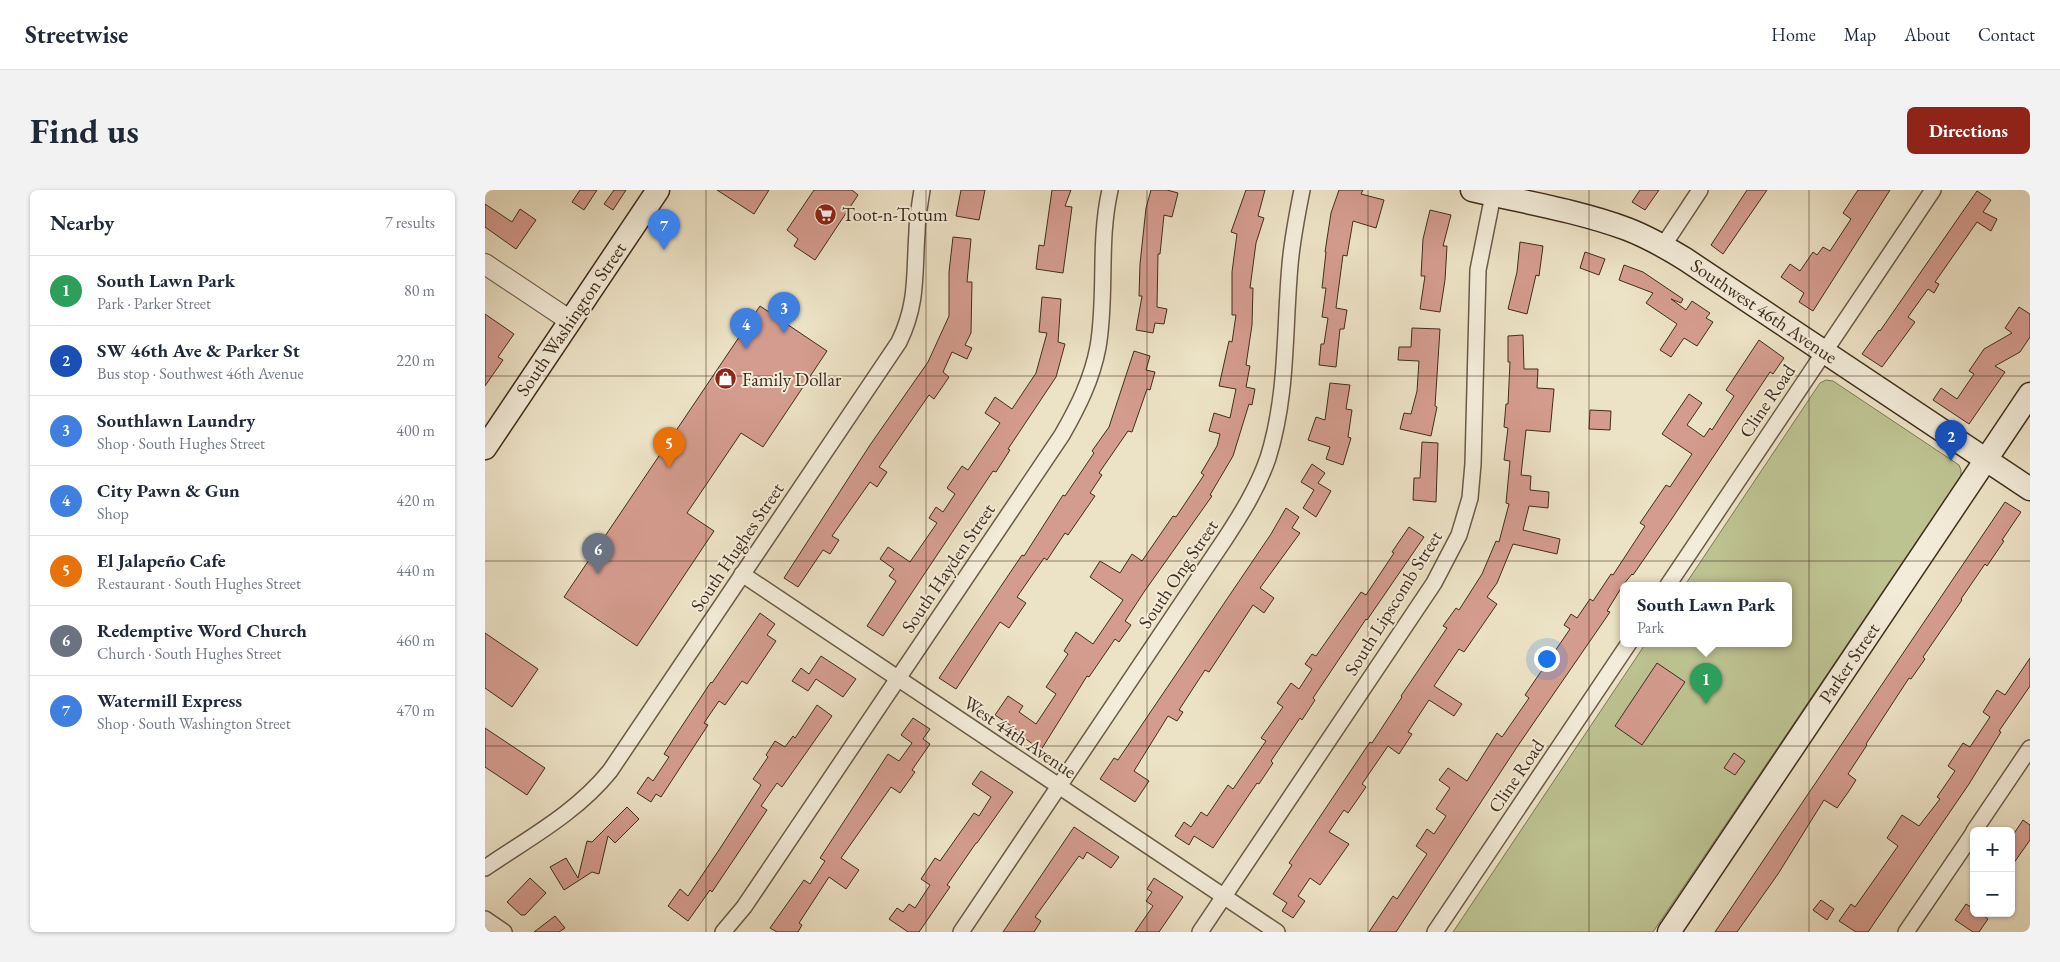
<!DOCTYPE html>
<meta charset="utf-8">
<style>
:root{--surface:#fff;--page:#f2f2f3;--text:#1f2937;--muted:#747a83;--line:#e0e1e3;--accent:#8f2418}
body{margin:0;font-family:"EB Garamond",serif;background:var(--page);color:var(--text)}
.controls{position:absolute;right:15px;bottom:15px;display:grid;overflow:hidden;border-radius:8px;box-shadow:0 1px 4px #0004}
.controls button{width:45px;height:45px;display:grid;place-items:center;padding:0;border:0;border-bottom:1px solid var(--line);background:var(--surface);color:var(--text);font:25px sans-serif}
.you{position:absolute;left:1061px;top:468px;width:18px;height:18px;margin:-12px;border:4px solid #fff;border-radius:50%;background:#1a73e8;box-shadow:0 0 0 8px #1a73e833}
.badge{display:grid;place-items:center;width:32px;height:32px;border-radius:50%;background:var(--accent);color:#fff;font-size:16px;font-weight:700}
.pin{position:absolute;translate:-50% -41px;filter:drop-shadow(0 1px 2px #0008)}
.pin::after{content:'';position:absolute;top:26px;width:18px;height:15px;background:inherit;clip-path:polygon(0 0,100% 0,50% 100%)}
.popup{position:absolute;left:1135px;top:392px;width:172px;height:65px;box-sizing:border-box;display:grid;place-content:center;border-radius:8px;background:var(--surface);filter:drop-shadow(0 1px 4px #0005);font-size:16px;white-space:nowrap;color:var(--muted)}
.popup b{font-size:19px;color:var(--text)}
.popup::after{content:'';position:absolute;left:50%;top:100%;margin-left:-10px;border:10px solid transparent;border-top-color:var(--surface)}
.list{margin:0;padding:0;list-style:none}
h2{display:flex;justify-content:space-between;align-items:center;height:65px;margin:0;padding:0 20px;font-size:21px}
h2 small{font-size:16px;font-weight:400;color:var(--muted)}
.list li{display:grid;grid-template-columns:32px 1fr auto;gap:15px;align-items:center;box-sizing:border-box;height:70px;padding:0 20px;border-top:1px solid var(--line)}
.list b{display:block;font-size:19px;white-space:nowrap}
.list p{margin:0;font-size:16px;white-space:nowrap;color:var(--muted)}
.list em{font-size:16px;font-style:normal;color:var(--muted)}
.map{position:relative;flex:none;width:1545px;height:742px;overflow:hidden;border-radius:8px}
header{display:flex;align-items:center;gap:30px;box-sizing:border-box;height:70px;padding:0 25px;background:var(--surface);border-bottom:1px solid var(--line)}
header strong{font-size:24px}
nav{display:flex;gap:28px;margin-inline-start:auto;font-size:18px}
.intro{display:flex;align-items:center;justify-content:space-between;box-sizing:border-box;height:120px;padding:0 30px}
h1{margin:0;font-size:35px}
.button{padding:12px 22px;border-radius:8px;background:var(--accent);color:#fff;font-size:18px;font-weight:700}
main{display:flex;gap:30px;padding:0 30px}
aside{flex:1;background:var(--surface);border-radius:8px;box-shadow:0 1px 4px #0004}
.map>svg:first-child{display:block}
.green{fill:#bdc291;stroke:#7e7858}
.building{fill:#d49c8e;stroke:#402e1e}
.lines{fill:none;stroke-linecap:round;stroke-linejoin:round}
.minor-casing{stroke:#6b5b48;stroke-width:18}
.tertiary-casing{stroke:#6b5b48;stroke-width:22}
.secondary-casing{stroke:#402e1e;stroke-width:25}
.minor{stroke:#f3ecd9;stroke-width:15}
.tertiary{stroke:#f3ecd9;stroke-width:20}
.secondary{stroke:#f3ecd9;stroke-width:22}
.grid{fill:none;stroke:#402e1e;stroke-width:1;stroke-opacity:0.55}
.labels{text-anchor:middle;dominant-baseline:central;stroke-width:4;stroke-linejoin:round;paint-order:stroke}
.poi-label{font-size:19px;fill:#402e1e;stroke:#f3ecd9;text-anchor:start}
.street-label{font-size:19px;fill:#402e1e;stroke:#f3ecd9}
</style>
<header>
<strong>Streetwise</strong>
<nav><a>Home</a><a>Map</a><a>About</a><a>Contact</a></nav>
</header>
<div class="intro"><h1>Find us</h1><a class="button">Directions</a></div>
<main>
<aside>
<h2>Nearby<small>7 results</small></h2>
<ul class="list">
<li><span class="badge" style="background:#2e9e5b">1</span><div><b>South Lawn Park</b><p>Park · Parker Street</p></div><em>80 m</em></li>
<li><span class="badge" style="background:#1a4fb4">2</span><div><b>SW 46th Ave &amp; Parker St</b><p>Bus stop · Southwest 46th Avenue</p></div><em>220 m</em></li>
<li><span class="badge" style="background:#3f7fe0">3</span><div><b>Southlawn Laundry</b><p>Shop · South Hughes Street</p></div><em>400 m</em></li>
<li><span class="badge" style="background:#3f7fe0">4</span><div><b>City Pawn &amp; Gun</b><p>Shop</p></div><em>420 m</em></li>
<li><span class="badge" style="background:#e8710a">5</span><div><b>El Jalapeño Cafe</b><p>Restaurant · South Hughes Street</p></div><em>440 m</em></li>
<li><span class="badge" style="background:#6b7280">6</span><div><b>Redemptive Word Church</b><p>Church · South Hughes Street</p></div><em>460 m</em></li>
<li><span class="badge" style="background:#3f7fe0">7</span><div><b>Watermill Express</b><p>Shop · South Washington Street</p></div><em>470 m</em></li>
</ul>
</aside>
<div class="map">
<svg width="1545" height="742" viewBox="0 0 1545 742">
<rect width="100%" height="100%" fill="#ece2c5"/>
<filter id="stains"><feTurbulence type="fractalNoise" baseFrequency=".004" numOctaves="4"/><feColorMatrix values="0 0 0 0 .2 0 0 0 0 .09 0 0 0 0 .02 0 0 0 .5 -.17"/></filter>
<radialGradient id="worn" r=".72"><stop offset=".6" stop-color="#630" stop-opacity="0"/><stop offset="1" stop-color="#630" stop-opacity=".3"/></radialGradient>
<!-- green -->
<path class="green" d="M 1341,190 L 1348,191 L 1474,275 L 1476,280 L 1476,286 L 1168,742 L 968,742 L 1161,453 L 1304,453 L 1304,395 L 1200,395 L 1335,193 Z"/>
<!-- building -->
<g class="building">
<path d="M 95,0 L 112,0 L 99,20 L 87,12 Z"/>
<path d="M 129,0 L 141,0 L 128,20 L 119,14 Z"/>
<path d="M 232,0 L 284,0 L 269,24 Z"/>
<path d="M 329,0 L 367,0 L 373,5 L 330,70 L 309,56 L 313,49 L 302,40 Z"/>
<path d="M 476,0 L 500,0 L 494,30 L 471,26 Z"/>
<path d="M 567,0 L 586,0 L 580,16 L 587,17 L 578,83 L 551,79 L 554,55 L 559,56 Z"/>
<path d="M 666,0 L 682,0 L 693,3 L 687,27 L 679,25 L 675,64 L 673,64 L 672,117 L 682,119 L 679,134 L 670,133 L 668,143 L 651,140 L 657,106 L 654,106 L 655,74 L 661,18 Z"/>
<path d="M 761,0 L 780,0 L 773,26 L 779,28 L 771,53 L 765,98 L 768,98 L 767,135 L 761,175 L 765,176 L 761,197 L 770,199 L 767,215 L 764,214 L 748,266 L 725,305 L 727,306 L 659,402 L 640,431 L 646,435 L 634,452 L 630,449 L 604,487 L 602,486 L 556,560 L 531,542 L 532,540 L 510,525 L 523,506 L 538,516 L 534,522 L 551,534 L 571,504 L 561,497 L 583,464 L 579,461 L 591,442 L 608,454 L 638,410 L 605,387 L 615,371 L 635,383 L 647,364 L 657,371 L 688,326 L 691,327 L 719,285 L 716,283 L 732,256 L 735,244 L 724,241 L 729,223 L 745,228 L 751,199 L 734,196 L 744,151 L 747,152 L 751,125 L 747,125 L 747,82 L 752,44 L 746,42 Z"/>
<path d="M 854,0 L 878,0 L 876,4 L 899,10 L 891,38 L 868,31 L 862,66 L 858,65 L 851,118 L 862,120 L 859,139 L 855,139 L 851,177 L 834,175 L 836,154 L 839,154 L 843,128 L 837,127 L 841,98 L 837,98 L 841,62 L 840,62 L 846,23 Z"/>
<path d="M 1155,0 L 1174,0 L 1160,20 L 1147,12 Z"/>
<path d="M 1262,0 L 1282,0 L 1238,64 L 1226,55 Z"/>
<path d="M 1373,0 L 1405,0 L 1328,121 L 1314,112 L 1319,103 L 1296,87 L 1305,74 L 1315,81 L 1328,62 L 1332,65 L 1338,57 L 1345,61 L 1366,29 L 1358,23 Z"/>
<path d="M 1492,1 L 1506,10 L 1498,22 L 1512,29 L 1506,41 L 1492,32 L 1450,92 L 1454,94 L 1449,103 L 1443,99 L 1423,127 L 1430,132 L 1397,177 L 1377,164 L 1394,140 L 1395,141 Z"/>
<path d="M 0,14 L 27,32 L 35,19 L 51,30 L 31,59 L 0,37 Z"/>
<path d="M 945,20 L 966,25 L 958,56 L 962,56 L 960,90 L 955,122 L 935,119 L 940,86 L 936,86 L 938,49 Z"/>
<path d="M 468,47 L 486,49 L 482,92 L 487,92 L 486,143 L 480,155 L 487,158 L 482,169 L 467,162 L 458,182 L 464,187 L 449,209 L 444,205 L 394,277 L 402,282 L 392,297 L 385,292 L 347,346 L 354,350 L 345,364 L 338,360 L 313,397 L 299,388 L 385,255 L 443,172 L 464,126 L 464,82 Z"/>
<path d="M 1035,52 L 1058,56 L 1054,86 L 1051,85 L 1042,124 L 1023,119 L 1032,82 Z"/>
<path d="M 1100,62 L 1120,69 L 1114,85 L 1095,78 Z"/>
<path d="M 1139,75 L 1158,82 L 1198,109 L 1196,113 L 1186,109 L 1201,120 L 1207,111 L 1225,123 L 1221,128 L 1228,132 L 1212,156 L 1199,148 L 1186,167 L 1175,160 L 1192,134 L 1161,113 L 1168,103 L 1134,90 Z"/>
<path d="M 557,107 L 576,109 L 573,152 L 580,154 L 571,187 L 523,259 L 525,260 L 511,282 L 508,281 L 398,446 L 382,436 L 411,391 L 404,386 L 409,379 L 395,369 L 403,357 L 425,372 L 452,333 L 444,328 L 451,317 L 458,322 L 470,304 L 462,298 L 477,276 L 483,280 L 515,233 L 500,223 L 510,207 L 527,219 L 551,183 L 562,143 L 554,142 Z"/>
<path d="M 275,116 L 342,161 L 278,257 L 256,243 L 202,323 L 229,341 L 152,456 L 79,407 Z"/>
<path d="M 1534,117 L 1545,124 L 1545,147 L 1535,162 L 1510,176 L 1520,182 L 1484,234 L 1448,210 L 1456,198 L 1472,209 L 1489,184 L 1484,181 L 1499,159 L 1527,143 L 1520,138 Z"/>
<path d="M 0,124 L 29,144 L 13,167 L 18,170 L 0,196 Z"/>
<path d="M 927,138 L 955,139 L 950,216 L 952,217 L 946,246 L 915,239 L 919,223 L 926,224 L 932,201 L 934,171 L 913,170 L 914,157 L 926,157 Z"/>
<path d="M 1038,145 L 1039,179 L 1053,179 L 1052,198 L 1069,199 L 1065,242 L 1041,240 L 1036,285 L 1046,286 L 1045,300 L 1064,302 L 1063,318 L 1044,316 L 1038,340 L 1075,349 L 1072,364 L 1028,354 L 1012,393 L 1002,407 L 1012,414 L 979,462 L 974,459 L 949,496 L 977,514 L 969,526 L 944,510 L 923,542 L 927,544 L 914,564 L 903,556 L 877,594 L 881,597 L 863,623 L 859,620 L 844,642 L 864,654 L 835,695 L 825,688 L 813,706 L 820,711 L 808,728 L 797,721 L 802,713 L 788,704 L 807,675 L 804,673 L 885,552 L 887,553 L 917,507 L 916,506 L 962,438 L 958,436 L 971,418 L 974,420 L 997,384 L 1011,351 L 1014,352 L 1024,314 L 1021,313 L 1025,271 L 1019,270 L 1023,238 L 1019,237 L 1021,214 L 1023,214 L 1025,172 L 1023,172 L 1023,146 Z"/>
<path d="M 1274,150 L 1299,168 L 1288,184 L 1285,182 L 1186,330 L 1148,385 L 1147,384 L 1138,395 L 1122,421 L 1125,422 L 1032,557 L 911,742 L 884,742 L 908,706 L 912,709 L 942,664 L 931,656 L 942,639 L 949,644 L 961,626 L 951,619 L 965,598 L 954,590 L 963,578 L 982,591 L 1012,543 L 1017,547 L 1044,508 L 1040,505 L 1085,439 L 1079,435 L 1086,424 L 1092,428 L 1105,409 L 1108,411 L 1126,384 L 1128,385 L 1160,336 L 1155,333 L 1181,295 L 1185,297 L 1207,264 L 1177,244 L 1204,204 L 1217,213 L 1202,235 L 1219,247 L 1225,238 L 1227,240 L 1249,206 L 1241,200 Z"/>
<path d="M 649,161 L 665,166 L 661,180 L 670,182 L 665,200 L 662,199 L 647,242 L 643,241 L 614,283 L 617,285 L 605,303 L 610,306 L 583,345 L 580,343 L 562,370 L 559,368 L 532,407 L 541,413 L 524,438 L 515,432 L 471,499 L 454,488 L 537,365 L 539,366 L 578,305 L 580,306 L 609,263 L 607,261 L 624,237 Z"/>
<path d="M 845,193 L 865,195 L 861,219 L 867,220 L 863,247 L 866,248 L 858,275 L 841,269 L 845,257 L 823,250 L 831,227 L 840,230 Z"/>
<path d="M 1105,220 L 1126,221 L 1125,240 L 1104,239 Z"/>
<path d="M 937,252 L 953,253 L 951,312 L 928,310 L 929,288 L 935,288 Z"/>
<path d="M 827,274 L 840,283 L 833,293 L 846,301 L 831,327 L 818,318 L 829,300 L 816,292 Z"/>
<path d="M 1520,312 L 1536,322 L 1517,350 L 1519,351 L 1502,376 L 1500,374 L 1476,409 L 1477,410 L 1438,467 L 1440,469 L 1426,489 L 1424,488 L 1381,554 L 1382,555 L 1363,584 L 1371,590 L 1364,601 L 1352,618 L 1339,610 L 1293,684 L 1252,742 L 1230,742 Z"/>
<path d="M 801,318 L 814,327 L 807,338 L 815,343 L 775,398 L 789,408 L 779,423 L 768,415 L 724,482 L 720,480 L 694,520 L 698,522 L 692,531 L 683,526 L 649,581 L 664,591 L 650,612 L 615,589 L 629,568 L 633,570 L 786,344 Z"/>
<path d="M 924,337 L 939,347 L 882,430 L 881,429 L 828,508 L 830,510 L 817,530 L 815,528 L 786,571 L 788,573 L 774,594 L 772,593 L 728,658 L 709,646 L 704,655 L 690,646 L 699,632 L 706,637 L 716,622 L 722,626 L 743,595 L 748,599 L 781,551 L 776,548 L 798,517 L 792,513 L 806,493 L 814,499 L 827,479 L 820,474 L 827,464 L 831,466 L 876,402 L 881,405 L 909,363 L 907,362 Z"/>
<path d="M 275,423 L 290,434 L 282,445 L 291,451 L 262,494 L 257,491 L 240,515 L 234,511 L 219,533 L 223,535 L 176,607 L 171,604 L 166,612 L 152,603 L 163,587 L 168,591 L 184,567 L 179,564 L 189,548 L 226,492 L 227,493 Z"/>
<path d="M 0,443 L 53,479 L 27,517 L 0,498 Z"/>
<path d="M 336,466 L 371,489 L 358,507 L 331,489 L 323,501 L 307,491 L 316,478 L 324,484 Z"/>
<path d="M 1545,468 L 1545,496 L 1514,541 L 1516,542 L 1484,594 L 1383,742 L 1371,742 L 1354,731 L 1366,714 L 1370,717 L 1413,656 L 1402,648 L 1417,625 L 1434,636 L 1455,609 L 1452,607 L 1470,581 L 1463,576 L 1478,553 L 1485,557 L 1505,527 L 1498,522 L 1512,500 L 1520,505 Z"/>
<path d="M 1172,473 L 1200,492 L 1157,555 L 1130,536 Z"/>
<path d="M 332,515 L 347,526 L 297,597 L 292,593 L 276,616 L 282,620 L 227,702 L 225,700 L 203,731 L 183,716 L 195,699 L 203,706 L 234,660 L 276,595 L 268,589 L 283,567 L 281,565 L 290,551 L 300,557 L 308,546 L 310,548 Z"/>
<path d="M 428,528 L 445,539 L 438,549 L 445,554 L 427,580 L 430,582 L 415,603 L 406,597 L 356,668 L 374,680 L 361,699 L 344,687 L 314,733 L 317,735 L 313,742 L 292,742 L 285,738 L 319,690 L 325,694 L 340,671 L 335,668 L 403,564 L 414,571 L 427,553 L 416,545 Z"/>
<path d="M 0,538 L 60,578 L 42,605 L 0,577 Z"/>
<path d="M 1249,563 L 1260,571 L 1250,585 L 1239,578 Z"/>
<path d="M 496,581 L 528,602 L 492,653 L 491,653 L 462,695 L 465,697 L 434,742 L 423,742 L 404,729 L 412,718 L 418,722 L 424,714 L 430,718 L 445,695 L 436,689 L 450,668 L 455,671 L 489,623 L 494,626 L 506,607 L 487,594 Z"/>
<path d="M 142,617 L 154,629 L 130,653 L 123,646 L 114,684 L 107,682 L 79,700 L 65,677 L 81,668 L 93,688 L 102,651 L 107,652 Z"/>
<path d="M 1538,630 L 1545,635 L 1545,650 L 1526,677 L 1526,648 Z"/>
<path d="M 589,637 L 634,667 L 626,678 L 602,662 L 598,669 L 594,666 L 550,727 L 556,731 L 549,742 L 518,742 Z"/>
<path d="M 45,688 L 61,703 L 40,725 L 36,725 L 22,712 Z"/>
<path d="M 669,688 L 698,707 L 674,742 L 650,742 L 668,716 L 661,711 L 667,702 L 662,699 Z"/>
<path d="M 1336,710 L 1349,719 L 1342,730 L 1328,720 Z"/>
<path d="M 1481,714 L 1489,719 L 1489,723 L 1495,723 L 1503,729 L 1494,742 L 1488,742 L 1470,730 Z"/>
<path d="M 70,726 L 80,738 L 74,742 L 49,742 Z"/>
</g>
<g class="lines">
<defs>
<g id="minor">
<path d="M 1178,56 L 1215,0"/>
<path d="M 257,384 L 792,742"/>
<path d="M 1183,395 L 1448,0"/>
<path d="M 1489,641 L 1545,558"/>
<path d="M 0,678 C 44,648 91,623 125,581 L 414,152 C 433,113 429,84 432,42 C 432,28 435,14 437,0"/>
<path d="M 0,729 L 19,742"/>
<path d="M 238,742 L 259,717 L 577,245 C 593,217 607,189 613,157 C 622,105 613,53 625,0"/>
<path d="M 476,742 L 740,349 C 757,323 773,297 783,268 C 803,204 799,141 805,75 C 807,50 812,25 817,0"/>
<path d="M 715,742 L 949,393 L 974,345 L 985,308 L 988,274 L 993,80 L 1009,0"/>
<path d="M 950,742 L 1144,453"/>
<path d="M 1421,742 L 1489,642"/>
</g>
<path id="tertiary" d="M 0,74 L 84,130"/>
<g id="secondary">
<path d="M 987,0 C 1039,12 1093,21 1142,39 C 1163,47 1182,58 1200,69 L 1545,299"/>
<path d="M 0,258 L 173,0"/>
<path d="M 1184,742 L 1545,204"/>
</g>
</defs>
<!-- minor casing -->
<use href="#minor" class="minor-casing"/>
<!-- tertiary casing -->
<use href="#tertiary" class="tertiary-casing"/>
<!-- secondary casing -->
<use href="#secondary" class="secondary-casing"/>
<!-- minor -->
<use href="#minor" class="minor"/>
<!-- tertiary -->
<use href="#tertiary" class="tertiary"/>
<!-- secondary -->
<use href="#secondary" class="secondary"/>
</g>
<!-- grid -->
<path class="grid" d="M 221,0 L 221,742M 441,0 L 441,742M 662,0 L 662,742M 883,0 L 883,742M 1104,0 L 1104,742M 1324,0 L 1324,742M 0,186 L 1545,186M 0,371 L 1545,371M 0,556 L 1545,556"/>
<!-- icons -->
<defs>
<symbol id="supermarket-disc" viewBox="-11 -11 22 22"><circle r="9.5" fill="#8f2418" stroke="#f3ecd9"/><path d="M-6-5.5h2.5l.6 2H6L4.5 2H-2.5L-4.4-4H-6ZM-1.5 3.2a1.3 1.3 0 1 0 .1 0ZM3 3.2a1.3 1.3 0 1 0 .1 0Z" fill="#fff"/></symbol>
<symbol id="shop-disc" viewBox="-11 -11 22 22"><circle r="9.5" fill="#8f2418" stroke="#f3ecd9"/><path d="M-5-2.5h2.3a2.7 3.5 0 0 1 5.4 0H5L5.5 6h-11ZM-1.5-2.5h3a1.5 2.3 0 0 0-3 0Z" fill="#fff"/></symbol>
</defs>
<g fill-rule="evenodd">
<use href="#supermarket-disc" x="328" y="12" width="25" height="25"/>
<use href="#shop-disc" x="228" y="176" width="25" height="25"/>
</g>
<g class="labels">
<!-- poi labels -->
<g class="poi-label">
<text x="357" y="24">Toot-n-Totum</text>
<text x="257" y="189">Family Dollar</text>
</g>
<!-- street labels -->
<g class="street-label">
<text transform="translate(1279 121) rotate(34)">Southwest 46th Avenue</text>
<text transform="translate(86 129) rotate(-56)">South Washington Street</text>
<text transform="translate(1282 211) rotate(-56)">Cline Road</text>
<text transform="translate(252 357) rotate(-56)">South Hughes Street</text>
<text transform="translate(463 378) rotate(-56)">South Hayden Street</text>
<text transform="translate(693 384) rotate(-56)">South Ong Street</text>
<text transform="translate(908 413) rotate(-58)">South Lipscomb Street</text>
<text transform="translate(1364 473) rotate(-56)">Parker Street</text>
<text transform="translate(535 547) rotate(34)">West 44th Avenue</text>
<text transform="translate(1031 586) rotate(-56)">Cline Road</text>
</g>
</g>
<rect width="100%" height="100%" filter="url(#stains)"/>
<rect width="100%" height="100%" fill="url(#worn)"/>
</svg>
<div class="controls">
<button>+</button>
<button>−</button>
</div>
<div class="you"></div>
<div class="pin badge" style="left:1221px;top:514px;background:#2e9e5b">1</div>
<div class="popup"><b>South Lawn Park</b>Park</div>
<div class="pin badge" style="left:1466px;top:271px;background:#1a4fb4">2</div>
<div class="pin badge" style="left:299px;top:143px;background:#3f7fe0">3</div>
<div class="pin badge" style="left:261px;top:159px;background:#3f7fe0">4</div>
<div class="pin badge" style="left:184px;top:278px;background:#e8710a">5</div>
<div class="pin badge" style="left:113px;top:384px;background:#6b7280">6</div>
<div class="pin badge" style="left:179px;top:60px;background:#3f7fe0">7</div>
</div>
</main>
